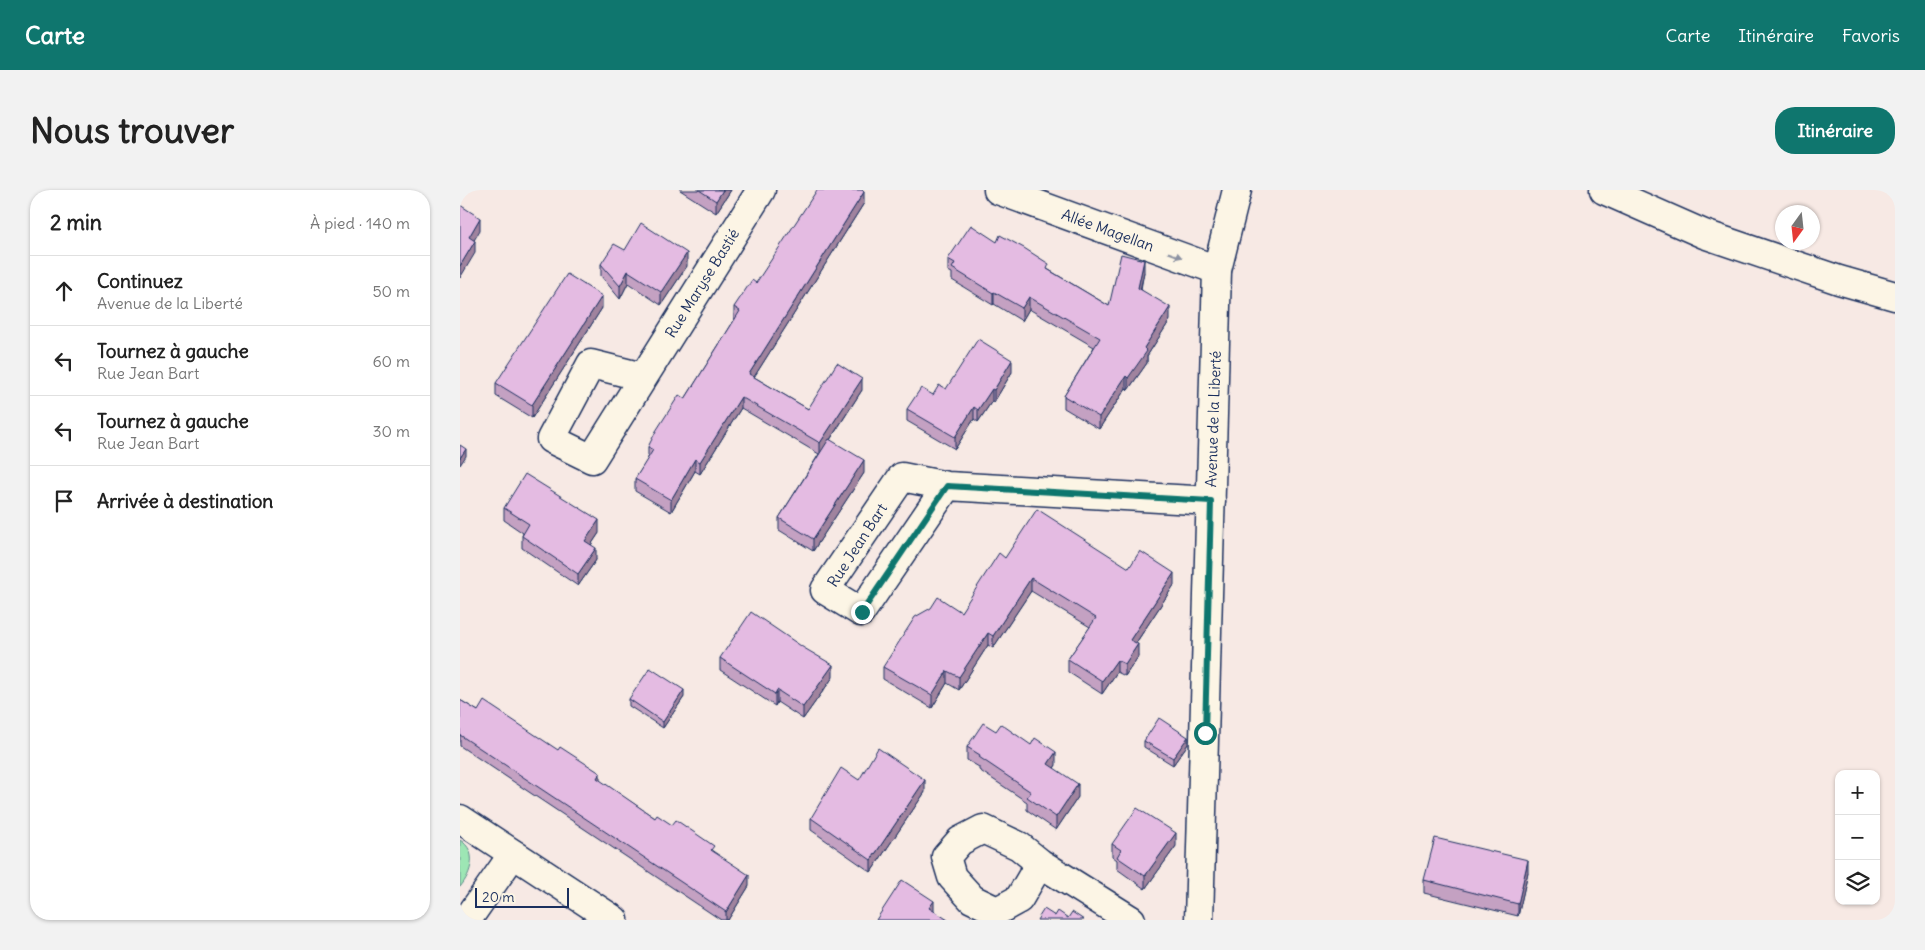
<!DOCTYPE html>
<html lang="fr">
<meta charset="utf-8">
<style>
:root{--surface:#fff;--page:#f2f2f2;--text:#222;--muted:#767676;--line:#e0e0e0;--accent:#0f766e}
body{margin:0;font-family:Delius,sans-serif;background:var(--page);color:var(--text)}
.controls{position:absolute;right:15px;bottom:15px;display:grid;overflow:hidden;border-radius:10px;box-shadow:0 1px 4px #0004}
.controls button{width:45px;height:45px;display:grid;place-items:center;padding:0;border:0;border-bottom:1px solid var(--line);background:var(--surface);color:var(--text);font:25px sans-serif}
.compass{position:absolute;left:1315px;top:15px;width:45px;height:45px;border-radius:50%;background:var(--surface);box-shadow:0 1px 4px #0004;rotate:195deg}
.scale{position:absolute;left:15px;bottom:12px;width:94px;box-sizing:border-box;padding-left:5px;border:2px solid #1b2f5e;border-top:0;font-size:14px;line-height:18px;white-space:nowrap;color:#1b2f5e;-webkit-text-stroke:4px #fcf5e5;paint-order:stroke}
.stop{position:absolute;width:15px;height:15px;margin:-11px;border:4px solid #0f766e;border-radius:50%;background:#fff}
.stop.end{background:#0f766e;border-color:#fff;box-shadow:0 1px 5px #0008}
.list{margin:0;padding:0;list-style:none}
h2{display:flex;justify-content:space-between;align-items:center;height:65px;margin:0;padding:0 20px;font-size:21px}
h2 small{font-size:16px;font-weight:400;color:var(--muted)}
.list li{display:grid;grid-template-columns:32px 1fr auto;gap:15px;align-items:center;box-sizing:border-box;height:70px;padding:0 20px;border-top:1px solid var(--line)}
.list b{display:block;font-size:19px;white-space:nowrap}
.list p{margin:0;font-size:16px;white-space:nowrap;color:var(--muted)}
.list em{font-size:16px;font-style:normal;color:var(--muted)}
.icon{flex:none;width:28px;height:28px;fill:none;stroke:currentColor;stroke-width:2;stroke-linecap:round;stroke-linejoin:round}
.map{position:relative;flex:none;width:1435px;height:730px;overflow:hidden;border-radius:20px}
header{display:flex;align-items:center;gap:30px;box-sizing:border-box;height:70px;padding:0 25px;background:var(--accent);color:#fff}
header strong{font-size:24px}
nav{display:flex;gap:28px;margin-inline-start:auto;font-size:18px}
.intro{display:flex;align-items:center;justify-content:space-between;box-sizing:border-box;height:120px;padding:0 30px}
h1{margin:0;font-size:35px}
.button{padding:12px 22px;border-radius:20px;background:var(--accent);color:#fff;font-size:18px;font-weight:700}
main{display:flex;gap:30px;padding:0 30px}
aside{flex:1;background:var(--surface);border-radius:20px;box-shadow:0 1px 4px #0004}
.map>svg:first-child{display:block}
.green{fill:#9de6b4;stroke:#5c8a89}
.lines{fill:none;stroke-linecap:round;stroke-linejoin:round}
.street-casing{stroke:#1b2f5e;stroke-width:31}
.secondary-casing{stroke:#1b2f5e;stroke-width:31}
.street{stroke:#fcf5e5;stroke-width:28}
.secondary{stroke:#fcf5e5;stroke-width:28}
.wall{fill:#c4a1c2;stroke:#1b2f5e}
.shaded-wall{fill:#a0839e;stroke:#1b2f5e}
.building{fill:#e4bbe2;stroke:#1b2f5e}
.oneway{fill:#8c92a2}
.route{stroke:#0f766e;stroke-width:6}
.labels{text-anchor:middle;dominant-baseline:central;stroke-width:4;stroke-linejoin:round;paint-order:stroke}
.street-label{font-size:15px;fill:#1b2f5e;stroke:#fcf5e5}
</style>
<header>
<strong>Carte</strong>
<nav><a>Carte</a><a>Itinéraire</a><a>Favoris</a></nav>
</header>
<div class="intro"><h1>Nous trouver</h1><a class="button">Itinéraire</a></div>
<main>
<aside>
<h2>2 min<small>À pied · 140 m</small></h2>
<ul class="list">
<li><svg class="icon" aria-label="ahead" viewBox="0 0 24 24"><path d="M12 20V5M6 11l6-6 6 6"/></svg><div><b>Continuez</b><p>Avenue de la Liberté</p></div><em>50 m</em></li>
<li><svg class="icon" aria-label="left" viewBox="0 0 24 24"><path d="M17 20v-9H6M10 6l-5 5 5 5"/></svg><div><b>Tournez à gauche</b><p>Rue Jean Bart</p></div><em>60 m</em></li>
<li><svg class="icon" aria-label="left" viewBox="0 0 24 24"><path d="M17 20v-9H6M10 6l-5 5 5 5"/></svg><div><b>Tournez à gauche</b><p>Rue Jean Bart</p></div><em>30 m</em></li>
<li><svg class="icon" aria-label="arrive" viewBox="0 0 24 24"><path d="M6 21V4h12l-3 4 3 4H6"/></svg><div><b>Arrivée à destination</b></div></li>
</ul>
</aside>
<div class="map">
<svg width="1435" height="730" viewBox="0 0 1435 730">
<rect width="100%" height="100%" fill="#f7e9e4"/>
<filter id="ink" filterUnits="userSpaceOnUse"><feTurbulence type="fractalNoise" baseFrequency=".02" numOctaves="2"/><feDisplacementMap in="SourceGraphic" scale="10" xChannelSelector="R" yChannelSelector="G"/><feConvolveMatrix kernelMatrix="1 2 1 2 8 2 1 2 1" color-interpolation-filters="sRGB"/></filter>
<g filter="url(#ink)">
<!-- green -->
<path class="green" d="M 0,650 C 18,661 12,683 0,697 Z"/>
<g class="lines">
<defs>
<g id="street">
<path d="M 538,0 L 757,80"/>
<path d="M 183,187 L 131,174 L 91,249 L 132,269 L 301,0"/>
<path d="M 487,296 L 401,422 L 365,400 L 442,287 L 487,296 L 751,311"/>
<path d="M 0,629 L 154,730"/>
<path d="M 580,673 L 559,709 L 537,721 L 512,709 L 492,687 L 486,667 L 500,651 L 523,639 L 559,656 L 580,673 L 671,730"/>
<path d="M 7,730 L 53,664"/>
<path d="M 739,730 L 757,80 L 777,0"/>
</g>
<path id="secondary" d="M 1144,0 L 1244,44 L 1379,90 L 1435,106"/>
</defs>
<!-- street casing -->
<use href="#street" class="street-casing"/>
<!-- secondary casing -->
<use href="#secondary" class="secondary-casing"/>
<!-- street -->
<use href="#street" class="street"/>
<!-- secondary -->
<use href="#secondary" class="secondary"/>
</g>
<!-- wall -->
<g class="wall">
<path d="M 220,0 L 271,0 L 256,23 Z"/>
<path d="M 404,13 L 294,187 L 348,219 L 402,200 L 370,250 L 404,283 L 353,361 L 319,340 L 319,328 L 359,264 L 281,218 L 240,284 L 235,281 L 211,322 L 175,301 L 175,289 L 188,269 L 188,257 L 225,209 L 275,129 L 274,129 L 274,117 L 296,93 Z"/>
<path d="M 537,52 L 589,80 L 649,116 L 684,82 L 681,99 L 710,130 L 687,166 L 687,173 L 668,200 L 666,198 L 639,239 L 604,218 L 604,206 L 634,157 L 569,119 L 562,131 L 534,114 L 533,115 L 492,90 L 492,83 L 488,81 L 488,69 Z"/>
<path d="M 165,60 L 227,76 L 201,115 L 168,93 L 160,109 L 141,86 L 141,74 Z"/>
<path d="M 142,118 L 72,228 L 36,206 L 36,193 Z"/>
<path d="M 552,182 L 534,212 L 532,211 L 518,232 L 514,229 L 495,259 L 447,231 L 447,219 L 473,205 L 486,199 Z"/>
<path d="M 44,318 L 139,343 L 131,355 L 136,370 L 118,396 L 62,358 L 62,346 L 63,343 L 44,330 Z"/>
<path d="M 545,368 L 669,378 L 714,395 L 676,453 L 678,467 L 665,486 L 657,482 L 642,504 L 608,482 L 608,469 L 630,437 L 571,401 L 533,458 L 528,455 L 499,500 L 487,493 L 472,518 L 423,489 L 423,477 L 501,422 Z"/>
<path d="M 260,468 L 373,487 L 343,529 L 317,512 L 315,516 L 260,480 Z"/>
<path d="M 224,507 L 203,538 L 169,516 L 169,509 Z"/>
<path d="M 0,510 L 18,521 L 140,591 L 195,628 L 254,662 L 289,696 L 268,730 L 261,730 L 0,556 Z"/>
<path d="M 536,541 L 596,575 L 594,578 L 618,607 L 596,640 L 567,620 L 567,612 L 519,580 L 519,577 L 507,570 L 507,557 Z"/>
<path d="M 684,551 L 728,554 L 713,575 L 684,557 Z"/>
<path d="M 465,602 L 411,682 L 351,640 L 351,628 Z"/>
<path d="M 652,654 L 716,656 L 685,699 L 657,679 L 657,670 L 652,666 Z"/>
<path d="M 1068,682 L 1058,726 L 964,703 L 964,690 Z"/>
</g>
<!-- shaded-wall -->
<g class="shaded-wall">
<path d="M 263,0 L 271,0 L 256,23 L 256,11 Z"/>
<path d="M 404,2 L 404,13 L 289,195 L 289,184 Z"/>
<path d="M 20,28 L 20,40 L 9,59 L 9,47 Z"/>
<path d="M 15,51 L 15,63 L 0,88 L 0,76 Z"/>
<path d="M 227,63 L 227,76 L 201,115 L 201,102 Z"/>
<path d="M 684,70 L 684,82 L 678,110 L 678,98 Z"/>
<path d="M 168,81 L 168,93 L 160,109 L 160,96 Z"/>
<path d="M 534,102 L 534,114 L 533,115 L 533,103 Z"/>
<path d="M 142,106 L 142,118 L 72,228 L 72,215 Z"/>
<path d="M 569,107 L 569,119 L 562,131 L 562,118 Z"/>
<path d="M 710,117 L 710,130 L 687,166 L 687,173 L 668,200 L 668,188 L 684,158 Z"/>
<path d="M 552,170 L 552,182 L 534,212 L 534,200 Z"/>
<path d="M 666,186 L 666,198 L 639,239 L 639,227 Z"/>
<path d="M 402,189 L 402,200 L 360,265 L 360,253 Z"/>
<path d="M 532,199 L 532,211 L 518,232 L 518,220 Z"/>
<path d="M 281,207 L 281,218 L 240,284 L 240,272 Z"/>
<path d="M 514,217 L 514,229 L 495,259 L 495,247 Z"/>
<path d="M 6,259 L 6,266 L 0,275 L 0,268 Z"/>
<path d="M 235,269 L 235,281 L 211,322 L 211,310 Z"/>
<path d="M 404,270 L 404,283 L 353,361 L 353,349 Z"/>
<path d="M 139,330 L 139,343 L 125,364 L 125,351 Z"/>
<path d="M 136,358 L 136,370 L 118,396 L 118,384 Z"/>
<path d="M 714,383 L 714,395 L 670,462 L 670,450 Z"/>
<path d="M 571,388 L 571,401 L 533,458 L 533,446 Z"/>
<path d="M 528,443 L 528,455 L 499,500 L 499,487 Z"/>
<path d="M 678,454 L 678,467 L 665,486 L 665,474 Z"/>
<path d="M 657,470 L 657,482 L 642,504 L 642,491 Z"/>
<path d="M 373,475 L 373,487 L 343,529 L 343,517 Z"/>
<path d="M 487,481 L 487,493 L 472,518 L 472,505 Z"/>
<path d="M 224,500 L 224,507 L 203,538 L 203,532 Z"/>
<path d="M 317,500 L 317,512 L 315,516 L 315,504 Z"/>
<path d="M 728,547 L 728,554 L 713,575 L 713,568 Z"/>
<path d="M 596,562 L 596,575 L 588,587 L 588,574 Z"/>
<path d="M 140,583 L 140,595 L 137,588 Z"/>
<path d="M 465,590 L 465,602 L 411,682 L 411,670 Z"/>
<path d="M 618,594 L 618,607 L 596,640 L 596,627 Z"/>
<path d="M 716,643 L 716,656 L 685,699 L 685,686 Z"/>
<path d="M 1068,670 L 1068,682 L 1058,726 L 1058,714 Z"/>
<path d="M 289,685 L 289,696 L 268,730 L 266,730 L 266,722 Z"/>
<path d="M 474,711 L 474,722 L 469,718 Z"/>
</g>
<!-- building -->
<g class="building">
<path d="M 239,0 L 263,0 L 256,11 Z"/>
<path d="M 357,0 L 402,0 L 404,2 L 289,184 L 348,219 L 377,173 L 402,189 L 360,253 L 281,207 L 240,272 L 235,269 L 211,310 L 175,289 L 193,260 L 188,257 L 196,241 L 219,205 L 225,209 L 280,121 L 274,117 L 292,90 L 296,93 Z"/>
<path d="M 0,15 L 20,28 L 9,47 L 15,51 L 0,76 Z"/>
<path d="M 181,33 L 227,63 L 201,102 L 168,81 L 160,96 L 141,74 L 154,54 L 165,60 Z"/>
<path d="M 511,35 L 537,52 L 540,45 L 564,58 L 589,74 L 587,79 L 649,116 L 661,64 L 684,70 L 678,98 L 710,117 L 684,158 L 687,161 L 668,188 L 666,186 L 639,227 L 604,206 L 640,148 L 569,107 L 562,118 L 534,102 L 533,103 L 492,78 L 495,73 L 488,69 Z"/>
<path d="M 107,84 L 142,106 L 72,215 L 36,193 Z"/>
<path d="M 518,149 L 552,170 L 534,200 L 532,199 L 518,220 L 514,217 L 495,247 L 447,219 L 461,198 L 473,205 L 479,195 L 486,199 Z"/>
<path d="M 369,249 L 404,270 L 353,349 L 319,328 Z"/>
<path d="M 0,255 L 6,259 L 0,268 Z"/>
<path d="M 65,284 L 139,330 L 125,351 L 136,358 L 118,384 L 62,346 L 69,334 L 44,318 Z"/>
<path d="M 577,319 L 669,378 L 680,361 L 714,383 L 670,450 L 678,454 L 665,474 L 657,470 L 642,491 L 608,469 L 636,428 L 571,388 L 533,446 L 528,443 L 499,487 L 487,481 L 472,505 L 423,477 L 455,427 L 471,418 L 478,407 L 501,422 L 539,363 L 545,368 Z"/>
<path d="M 291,422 L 344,458 L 373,475 L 343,517 L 317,500 L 315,504 L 260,468 Z"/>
<path d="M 190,478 L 224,500 L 203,532 L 169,509 Z"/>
<path d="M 0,510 L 18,521 L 24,511 L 98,560 L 100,557 L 140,583 L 137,588 L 195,628 L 197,625 L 212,635 L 216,630 L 254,656 L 251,660 L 289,685 L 266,722 L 0,545 Z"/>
<path d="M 699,528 L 728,547 L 713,568 L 684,551 Z"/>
<path d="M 523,533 L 536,541 L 541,534 L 571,555 L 575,548 L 596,562 L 588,574 L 618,594 L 596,627 L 567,607 L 571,602 L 519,567 L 520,565 L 507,557 Z"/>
<path d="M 418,558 L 465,590 L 411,670 L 351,628 L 381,578 L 399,590 Z"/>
<path d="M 677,618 L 716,643 L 685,686 L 657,667 L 661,660 L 652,654 Z"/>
<path d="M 975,648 L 1068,670 L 1058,714 L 964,690 Z"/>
<path d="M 442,690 L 474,711 L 469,718 L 488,730 L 416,730 Z"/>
<path d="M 584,719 L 595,726 L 598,721 L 608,728 L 612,722 L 624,730 L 577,730 Z"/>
</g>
<!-- one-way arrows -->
<defs><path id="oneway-solid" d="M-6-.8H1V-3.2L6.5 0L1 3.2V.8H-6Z" transform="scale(1.25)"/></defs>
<use class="oneway" href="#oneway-solid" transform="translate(715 65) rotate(20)"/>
</g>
<g class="lines" filter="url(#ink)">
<!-- route -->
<path class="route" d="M 402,422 L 487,296 L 751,311 L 745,543"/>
</g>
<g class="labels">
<!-- street labels -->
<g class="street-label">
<text transform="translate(648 40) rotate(20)">Allée Magellan</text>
<text transform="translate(242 93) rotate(-58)">Rue Maryse Bastié</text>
<text transform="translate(753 229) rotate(-88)">Avenue de la Liberté</text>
<text transform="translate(397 355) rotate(-57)">Rue Jean Bart</text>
</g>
</g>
</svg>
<div class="controls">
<button>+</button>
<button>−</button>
<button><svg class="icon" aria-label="layers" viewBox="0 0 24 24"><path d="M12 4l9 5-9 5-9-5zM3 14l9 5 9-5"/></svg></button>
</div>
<svg class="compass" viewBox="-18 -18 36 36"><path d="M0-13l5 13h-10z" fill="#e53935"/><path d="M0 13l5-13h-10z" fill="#767676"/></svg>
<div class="scale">20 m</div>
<div class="stop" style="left:745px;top:543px"></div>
<div class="stop end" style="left:402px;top:422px"></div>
</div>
</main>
